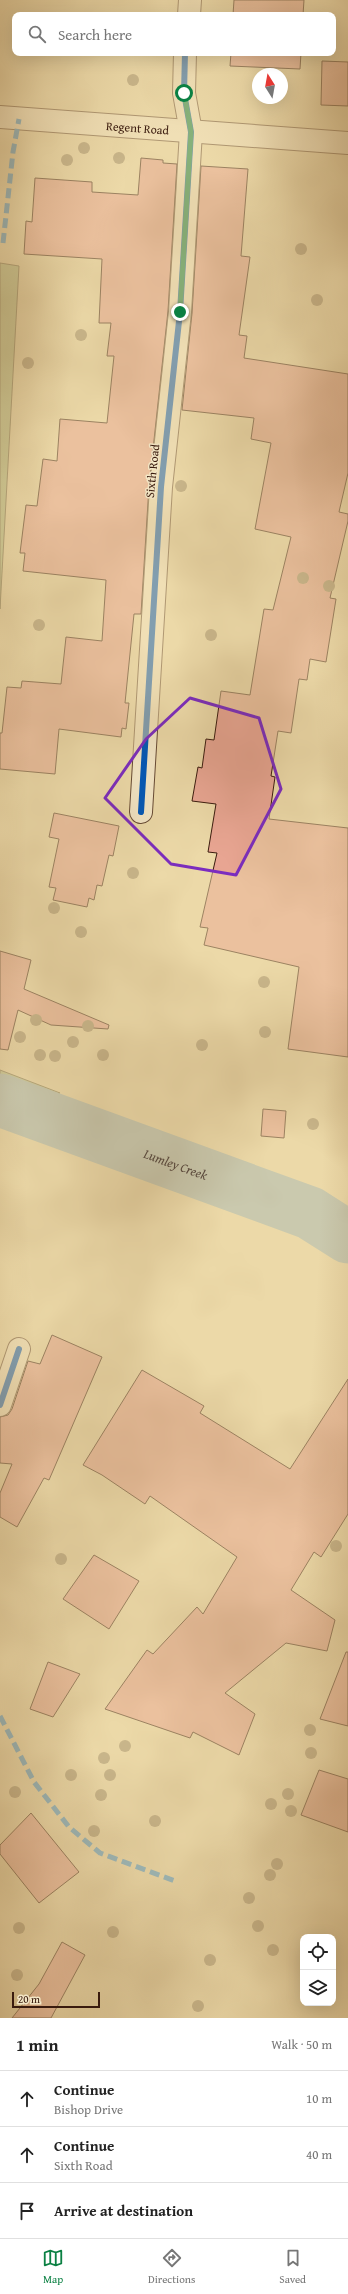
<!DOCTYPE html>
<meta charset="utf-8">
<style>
:root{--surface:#fff;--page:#f6f6f6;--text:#222;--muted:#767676;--line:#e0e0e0;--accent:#0b8043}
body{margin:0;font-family:"Gentium Book Plus",serif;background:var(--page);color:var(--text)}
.controls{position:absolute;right:12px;bottom:12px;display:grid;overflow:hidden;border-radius:8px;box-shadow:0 4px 16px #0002}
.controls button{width:36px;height:36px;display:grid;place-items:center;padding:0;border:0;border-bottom:1px solid var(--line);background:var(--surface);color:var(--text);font:20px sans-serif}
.compass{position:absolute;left:252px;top:68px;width:36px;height:36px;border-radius:50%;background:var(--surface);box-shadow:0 4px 16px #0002;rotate:349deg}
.scale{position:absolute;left:12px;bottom:10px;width:88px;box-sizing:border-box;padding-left:4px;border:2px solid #3a1b0e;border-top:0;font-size:11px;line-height:14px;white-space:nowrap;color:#3a1b0e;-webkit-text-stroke:3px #f3e6c6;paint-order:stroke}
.stop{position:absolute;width:12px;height:12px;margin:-9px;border:3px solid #0b8043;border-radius:50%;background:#fff}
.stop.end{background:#0b8043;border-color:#fff;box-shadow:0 1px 4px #0008}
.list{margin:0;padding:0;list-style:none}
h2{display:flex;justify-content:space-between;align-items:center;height:52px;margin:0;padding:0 16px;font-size:17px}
h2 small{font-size:13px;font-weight:400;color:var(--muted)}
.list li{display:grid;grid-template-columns:26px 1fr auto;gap:12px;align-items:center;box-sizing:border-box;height:56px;padding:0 16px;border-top:1px solid var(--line)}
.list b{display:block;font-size:15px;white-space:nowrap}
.list p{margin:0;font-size:13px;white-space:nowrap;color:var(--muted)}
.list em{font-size:13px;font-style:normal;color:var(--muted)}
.icon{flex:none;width:22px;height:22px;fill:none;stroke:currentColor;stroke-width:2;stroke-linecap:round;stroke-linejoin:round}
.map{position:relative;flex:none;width:348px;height:2018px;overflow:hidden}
.search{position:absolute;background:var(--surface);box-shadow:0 4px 16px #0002;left:12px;right:12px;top:12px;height:44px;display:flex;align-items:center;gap:10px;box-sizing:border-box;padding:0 14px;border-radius:8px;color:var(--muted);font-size:15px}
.sheet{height:220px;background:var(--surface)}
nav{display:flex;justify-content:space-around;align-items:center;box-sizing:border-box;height:56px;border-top:1px solid var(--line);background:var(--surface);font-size:11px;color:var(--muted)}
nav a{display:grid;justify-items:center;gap:2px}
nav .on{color:var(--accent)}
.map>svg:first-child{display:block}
.green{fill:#b3c08b;stroke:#766e4c}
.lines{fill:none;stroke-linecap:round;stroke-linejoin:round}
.river{stroke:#9fb7b5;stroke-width:53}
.building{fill:#e8a592;stroke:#3a1b0e}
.street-casing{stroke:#664a34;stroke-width:24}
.street{stroke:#f3e6c6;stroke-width:22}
.quiet{stroke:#3e94d2;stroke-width:5;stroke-dasharray:10 5;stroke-linecap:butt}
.cycleway-casing{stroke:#f3e6c6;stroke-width:8}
.cycleway{stroke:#0057b8;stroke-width:6}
.tree{fill:#9e8c68}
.route{stroke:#0b8043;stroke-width:5}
.marked{fill:none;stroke:#7b2cbf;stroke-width:3;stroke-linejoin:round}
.labels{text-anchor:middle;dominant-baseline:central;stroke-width:3;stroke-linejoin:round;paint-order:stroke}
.street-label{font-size:12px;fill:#3a1b0e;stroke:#f3e6c6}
.water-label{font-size:13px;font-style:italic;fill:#584a40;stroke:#f3e6c6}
</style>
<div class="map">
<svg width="348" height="2018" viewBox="0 0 348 2018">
<rect width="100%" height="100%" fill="#ecd9a8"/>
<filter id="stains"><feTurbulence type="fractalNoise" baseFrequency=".005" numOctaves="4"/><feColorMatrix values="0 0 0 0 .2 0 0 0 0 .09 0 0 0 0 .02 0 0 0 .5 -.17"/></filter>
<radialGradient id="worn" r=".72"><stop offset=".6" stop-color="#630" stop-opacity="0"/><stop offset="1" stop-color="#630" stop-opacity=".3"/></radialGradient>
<!-- green -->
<g class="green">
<path d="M 0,263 L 19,266 L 0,609 Z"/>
<path d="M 0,1070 L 60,1093 L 0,1104 Z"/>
</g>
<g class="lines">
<!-- river -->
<path class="river" id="s1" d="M 0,1100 L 310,1213 L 348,1237"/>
</g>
<!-- building -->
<g class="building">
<path d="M 234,0 L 304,0 L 303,15 L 233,15 Z"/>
<path d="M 231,53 L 301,53 L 300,69 L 230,66 Z"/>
<path d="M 322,61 L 348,62 L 348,106 L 321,105 Z"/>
<path d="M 141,158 L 163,160 L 163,163 L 177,164 L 168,311 L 149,486 L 141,614 L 134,614 L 125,703 L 129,703 L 126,729 L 122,728 L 121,737 L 59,729 L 55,774 L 0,769 L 0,733 L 2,733 L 7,687 L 21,688 L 22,681 L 61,684 L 66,637 L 102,641 L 106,580 L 23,571 L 25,553 L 20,553 L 26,505 L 37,506 L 43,459 L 57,461 L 60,419 L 107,423 L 114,356 L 107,356 L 111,323 L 99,323 L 102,259 L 24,254 L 26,221 L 32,222 L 35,178 L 92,182 L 92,192 L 138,195 Z"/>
<path d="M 201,166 L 248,169 L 241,256 L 250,257 L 239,335 L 247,336 L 244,358 L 348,374 L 348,473 L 339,512 L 348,514 L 348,521 L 330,598 L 336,599 L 326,662 L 310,659 L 307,680 L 299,679 L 291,733 L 278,731 L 271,776 L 275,777 L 269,819 L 348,828 L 348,1057 L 288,1049 L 299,967 L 204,945 L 208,928 L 200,927 L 217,853 L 208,852 L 216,804 L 192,801 L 198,767 L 202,768 L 206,739 L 214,740 L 221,691 L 250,695 L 264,609 L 273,610 L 291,537 L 255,529 L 271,443 L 251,439 L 254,418 L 182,410 L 192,313 Z"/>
<path d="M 54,813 L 119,826 L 113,856 L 109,855 L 102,886 L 97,885 L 94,900 L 89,898 L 87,907 L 53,900 L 56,888 L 49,887 L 59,839 L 49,837 Z"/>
<path d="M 0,951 L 31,960 L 24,989 L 109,1025 L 108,1029 L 51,1025 L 18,1010 L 8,1050 L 0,1049 Z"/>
<path d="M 263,1109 L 286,1111 L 284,1138 L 261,1136 Z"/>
<path d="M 52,1335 L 102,1357 L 49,1480 L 44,1478 L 17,1527 L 0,1517 L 0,1493 L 12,1464 L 0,1463 L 0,1417 L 8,1415 L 12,1409 L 28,1361 L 40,1364 Z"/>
<path d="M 142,1370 L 204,1406 L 200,1413 L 290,1469 L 348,1379 L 348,1514 L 321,1557 L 314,1552 L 291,1590 L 335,1620 L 327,1651 L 286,1643 L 225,1693 L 255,1714 L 239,1755 L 193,1732 L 190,1738 L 105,1709 L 147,1650 L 153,1654 L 197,1607 L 203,1614 L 237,1557 L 150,1496 L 145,1504 L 102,1475 L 83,1465 Z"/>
<path d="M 94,1555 L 139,1581 L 109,1629 L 63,1599 Z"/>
<path d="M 346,1652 L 348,1652 L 348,1726 L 320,1719 Z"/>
<path d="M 48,1662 L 80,1674 L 53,1717 L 30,1709 Z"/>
<path d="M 319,1770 L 348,1779 L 348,1832 L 301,1815 Z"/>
<path d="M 31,1813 L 79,1872 L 39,1903 L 0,1854 L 0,1845 Z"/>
<path d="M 62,1942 L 85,1955 L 51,2018 L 12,2018 L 39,1984 Z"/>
</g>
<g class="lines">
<defs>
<g id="street">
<path d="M 189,15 L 190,0"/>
<path id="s2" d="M 0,117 L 348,143"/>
<path d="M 141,812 L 161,487 L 180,312 L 191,132 L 184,93 L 185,53"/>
<path d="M 0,1405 L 19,1349"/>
</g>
</defs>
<!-- street casing -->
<use href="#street" class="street-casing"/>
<!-- street -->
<use href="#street" class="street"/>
<!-- quiet -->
<g class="quiet">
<path d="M 3,243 L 13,152 L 19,119"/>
<path d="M 0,1716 L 34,1782 L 69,1827 L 100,1853 L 175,1881"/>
</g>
<defs>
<g id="cycleway">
<path d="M 141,812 L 161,487 L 180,312 L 191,132 L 184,93 L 185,53"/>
<path d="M 0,1405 L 19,1349"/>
</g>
</defs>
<!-- cycleway casing -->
<use href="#cycleway" class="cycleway-casing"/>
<!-- cycleway -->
<use href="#cycleway" class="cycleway"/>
</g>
<!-- trees -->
<g class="tree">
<circle cx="133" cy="80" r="6"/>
<circle cx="84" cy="148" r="6"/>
<circle cx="119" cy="158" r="6"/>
<circle cx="67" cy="160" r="6"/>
<circle cx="301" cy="249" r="6"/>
<circle cx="317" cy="300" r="6"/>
<circle cx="81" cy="335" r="6"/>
<circle cx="28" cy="363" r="6"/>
<circle cx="181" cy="486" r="6"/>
<circle cx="303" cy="578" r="6"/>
<circle cx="329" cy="586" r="6"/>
<circle cx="39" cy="625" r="6"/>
<circle cx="211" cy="635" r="6"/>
<circle cx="133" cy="873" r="6"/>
<circle cx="54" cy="908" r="6"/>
<circle cx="81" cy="932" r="6"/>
<circle cx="264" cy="982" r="6"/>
<circle cx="36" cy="1020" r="6"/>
<circle cx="88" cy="1026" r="6"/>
<circle cx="265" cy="1032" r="6"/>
<circle cx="20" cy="1037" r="6"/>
<circle cx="73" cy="1042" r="6"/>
<circle cx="202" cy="1045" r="6"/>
<circle cx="40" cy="1055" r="6"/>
<circle cx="103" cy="1055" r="6"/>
<circle cx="55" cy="1056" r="6"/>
<circle cx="313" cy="1124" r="6"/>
<circle cx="336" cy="1546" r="6"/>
<circle cx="61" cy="1559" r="6"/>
<circle cx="310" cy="1730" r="6"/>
<circle cx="125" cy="1746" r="6"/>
<circle cx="311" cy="1753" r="6"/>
<circle cx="104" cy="1758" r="6"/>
<circle cx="71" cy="1775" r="6"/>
<circle cx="110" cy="1775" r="6"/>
<circle cx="15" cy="1792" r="6"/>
<circle cx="288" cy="1794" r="6"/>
<circle cx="101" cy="1795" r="6"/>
<circle cx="271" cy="1804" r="6"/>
<circle cx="291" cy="1811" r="6"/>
<circle cx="155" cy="1821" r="6"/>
<circle cx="94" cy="1831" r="6"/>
<circle cx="277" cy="1864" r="6"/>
<circle cx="270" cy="1875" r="6"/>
<circle cx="249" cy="1898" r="6"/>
<circle cx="258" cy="1926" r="6"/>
<circle cx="19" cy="1928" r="6"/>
<circle cx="113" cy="1932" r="6"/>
<circle cx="273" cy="1950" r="6"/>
<circle cx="210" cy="1960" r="6"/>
<circle cx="17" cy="1975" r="6"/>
<circle cx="198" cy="2006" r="6"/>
</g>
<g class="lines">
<!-- route -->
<path class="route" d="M 180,312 L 191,132 L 184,93"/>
</g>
<!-- marked area -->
<path d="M0 0H348V2018H0ZM 190,698 L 259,718 L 281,789 L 236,875 L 171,864 L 105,798 L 146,739 Z" fill="#ecd9a8" fill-opacity=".55" fill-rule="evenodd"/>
<path class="marked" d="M 190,698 L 259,718 L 281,789 L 236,875 L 171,864 L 105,798 L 146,739 Z"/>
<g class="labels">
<!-- street labels -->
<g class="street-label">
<text stroke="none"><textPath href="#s2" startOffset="138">Regent Road</textPath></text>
<text transform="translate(152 471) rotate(-84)">Sixth Road</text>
</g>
<!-- water labels -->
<g class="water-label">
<text stroke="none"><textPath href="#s1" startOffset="187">Lumley Creek</textPath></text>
</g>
</g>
<rect width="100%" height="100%" filter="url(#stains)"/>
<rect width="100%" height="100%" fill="url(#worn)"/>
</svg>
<div class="controls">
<button><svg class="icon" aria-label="locate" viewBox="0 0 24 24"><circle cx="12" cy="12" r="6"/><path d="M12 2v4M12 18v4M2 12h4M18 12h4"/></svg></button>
<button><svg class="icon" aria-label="layers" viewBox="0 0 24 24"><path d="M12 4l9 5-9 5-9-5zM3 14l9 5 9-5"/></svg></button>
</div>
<svg class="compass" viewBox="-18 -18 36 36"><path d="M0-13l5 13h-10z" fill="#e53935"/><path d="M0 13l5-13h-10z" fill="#767676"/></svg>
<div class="scale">20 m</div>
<div class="stop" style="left:184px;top:93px"></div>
<div class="stop end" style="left:180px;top:312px"></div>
<div class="search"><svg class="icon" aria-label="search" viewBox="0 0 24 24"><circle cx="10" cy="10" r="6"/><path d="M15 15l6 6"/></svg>Search here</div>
</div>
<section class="sheet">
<h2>1 min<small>Walk · 50 m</small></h2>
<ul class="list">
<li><svg class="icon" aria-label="ahead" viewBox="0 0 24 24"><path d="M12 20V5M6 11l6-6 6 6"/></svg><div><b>Continue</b><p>Bishop Drive</p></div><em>10 m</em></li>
<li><svg class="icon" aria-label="ahead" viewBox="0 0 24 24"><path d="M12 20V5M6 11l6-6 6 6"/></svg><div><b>Continue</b><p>Sixth Road</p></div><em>40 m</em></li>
<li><svg class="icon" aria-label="arrive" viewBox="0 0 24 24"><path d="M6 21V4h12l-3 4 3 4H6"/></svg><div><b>Arrive at destination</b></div></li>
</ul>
</section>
<nav>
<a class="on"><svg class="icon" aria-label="map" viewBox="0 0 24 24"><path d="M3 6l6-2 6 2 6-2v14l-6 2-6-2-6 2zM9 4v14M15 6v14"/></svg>Map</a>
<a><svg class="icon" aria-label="directions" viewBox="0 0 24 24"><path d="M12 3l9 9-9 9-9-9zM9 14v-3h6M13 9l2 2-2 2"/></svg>Directions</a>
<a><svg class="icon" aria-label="saved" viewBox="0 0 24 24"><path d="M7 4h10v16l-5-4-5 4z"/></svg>Saved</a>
</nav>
